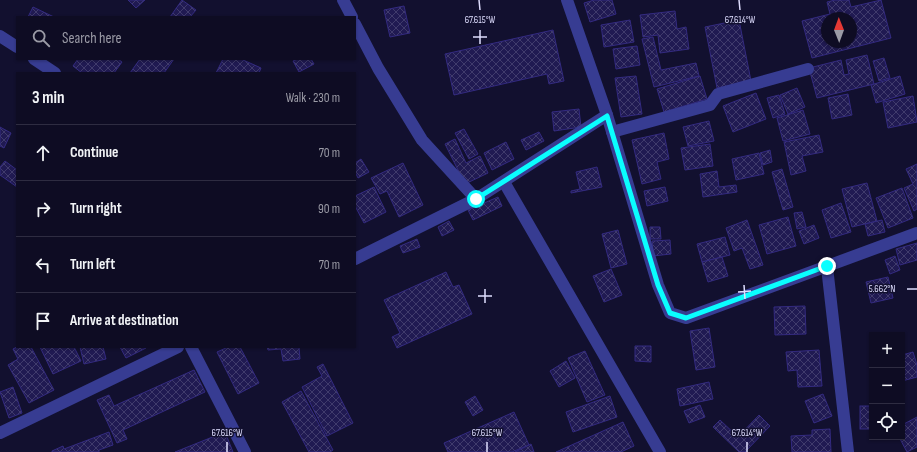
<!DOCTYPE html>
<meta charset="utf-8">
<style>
:root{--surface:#0e0c23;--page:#17152b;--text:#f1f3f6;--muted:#9b9ba6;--line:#2e2c41}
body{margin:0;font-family:"Sofia Sans Condensed",sans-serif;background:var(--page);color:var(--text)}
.controls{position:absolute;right:12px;bottom:12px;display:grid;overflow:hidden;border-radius:0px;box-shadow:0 1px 3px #0004}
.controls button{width:36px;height:36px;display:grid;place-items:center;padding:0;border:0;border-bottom:1px solid var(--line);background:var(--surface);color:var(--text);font:20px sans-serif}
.compass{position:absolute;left:821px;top:12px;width:36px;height:36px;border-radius:50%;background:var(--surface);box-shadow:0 1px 3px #0004;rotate:359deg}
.stop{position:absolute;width:12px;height:12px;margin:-9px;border:3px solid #0afeff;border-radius:50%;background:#fff}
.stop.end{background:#0afeff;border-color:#fff;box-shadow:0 1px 4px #0008}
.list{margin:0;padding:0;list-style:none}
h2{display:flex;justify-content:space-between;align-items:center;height:52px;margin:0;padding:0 16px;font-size:17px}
h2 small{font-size:13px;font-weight:400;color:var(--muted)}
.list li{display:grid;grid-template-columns:26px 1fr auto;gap:12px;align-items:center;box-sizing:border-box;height:56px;padding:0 16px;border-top:1px solid var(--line)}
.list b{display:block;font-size:15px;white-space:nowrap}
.list em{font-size:13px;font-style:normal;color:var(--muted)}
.icon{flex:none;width:22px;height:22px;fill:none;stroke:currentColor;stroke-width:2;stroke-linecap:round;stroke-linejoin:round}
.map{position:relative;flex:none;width:917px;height:452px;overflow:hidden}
.search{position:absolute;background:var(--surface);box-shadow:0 1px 3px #0004;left:16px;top:16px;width:340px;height:44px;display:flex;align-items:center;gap:10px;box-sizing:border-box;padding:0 14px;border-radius:0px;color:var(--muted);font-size:15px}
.panel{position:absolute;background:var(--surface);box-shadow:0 1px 3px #0004;left:16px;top:72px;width:340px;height:276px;border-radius:0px}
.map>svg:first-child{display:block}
.building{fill:url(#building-cross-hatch);stroke:#332a80;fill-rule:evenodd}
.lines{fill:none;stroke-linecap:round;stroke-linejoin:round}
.street{stroke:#373c92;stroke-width:12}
.route{stroke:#0afeff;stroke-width:5}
.ticks{fill:none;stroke:#dfdeff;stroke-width:1.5}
.ticks-label{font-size:10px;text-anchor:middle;fill:#dfdeff;stroke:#12102f;stroke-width:3;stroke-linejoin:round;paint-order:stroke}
</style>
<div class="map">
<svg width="917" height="452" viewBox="0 0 917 452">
<defs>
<pattern id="building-cross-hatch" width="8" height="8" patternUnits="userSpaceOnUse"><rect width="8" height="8" fill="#201a52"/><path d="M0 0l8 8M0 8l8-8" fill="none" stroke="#403b6c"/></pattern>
</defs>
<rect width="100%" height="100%" fill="#12102f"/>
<!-- building -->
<g class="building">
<path d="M 128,0 L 145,0 L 136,8 Z"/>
<path d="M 182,0 L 196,10 L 190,17 L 170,17 Z"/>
<path d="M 594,0 L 612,0 L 616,14 L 590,22 L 584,3 Z"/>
<path d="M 835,0 L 849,0 L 851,7 L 881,0 L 891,38 L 812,58 L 802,21 L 830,14 L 827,2 ZM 827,18 L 851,18 L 851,42 L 827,42 Z"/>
<path d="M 404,6 L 410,33 L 390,37 L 384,10 Z"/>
<path d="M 33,7 L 54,17 L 28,17 Z"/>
<path d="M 675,11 L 677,29 L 686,27 L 689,49 L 660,53 L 658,35 L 643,37 L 640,15 Z"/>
<path d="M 630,20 L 634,42 L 604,47 L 601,25 Z"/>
<path d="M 739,20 L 751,81 L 717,88 L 705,27 Z"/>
<path d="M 553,30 L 564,81 L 549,84 L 547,74 L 454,95 L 445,54 Z"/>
<path d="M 653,37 L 661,70 L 696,63 L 699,76 L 654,87 L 642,39 Z"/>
<path d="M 637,46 L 640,65 L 616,69 L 613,49 Z"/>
<path d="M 867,55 L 874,84 L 817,98 L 809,68 L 841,60 L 844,75 L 849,74 L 846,60 Z"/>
<path d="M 884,58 L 890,78 L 879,81 L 873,61 Z"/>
<path d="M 78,59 L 118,59 L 122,62 L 114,73 L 82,73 L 73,66 Z"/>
<path d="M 140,59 L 174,59 L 164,73 L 130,73 Z"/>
<path d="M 223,59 L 241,59 L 261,68 L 259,73 L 216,73 Z"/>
<path d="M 298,59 L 311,59 L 314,64 L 299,72 L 293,61 Z"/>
<path d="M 636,76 L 642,114 L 621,117 L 615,78 Z"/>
<path d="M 700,76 L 707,99 L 664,112 L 657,89 Z"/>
<path d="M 900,76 L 905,94 L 876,103 L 871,85 Z"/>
<path d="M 797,88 L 805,107 L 788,114 L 780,95 Z"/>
<path d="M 756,93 L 766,119 L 733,132 L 723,106 Z"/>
<path d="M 848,94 L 852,115 L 832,119 L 828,98 Z"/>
<path d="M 779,95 L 785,114 L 773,118 L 767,98 Z"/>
<path d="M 913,96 L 917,122 L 888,128 L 883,102 Z"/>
<path d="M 579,109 L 581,127 L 554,131 L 552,112 Z"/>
<path d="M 803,110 L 810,134 L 783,141 L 777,118 Z"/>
<path d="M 709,121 L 714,141 L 688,146 L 683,127 Z"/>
<path d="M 0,127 L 11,133 L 4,148 L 0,146 Z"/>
<path d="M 464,129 L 478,154 L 469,159 L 455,133 Z"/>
<path d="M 539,132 L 544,141 L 526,150 L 521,140 Z"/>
<path d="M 664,133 L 669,159 L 657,162 L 661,179 L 642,184 L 632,140 Z"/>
<path d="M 819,135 L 823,152 L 802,156 L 806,171 L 791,175 L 784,142 Z"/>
<path d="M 455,139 L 466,163 L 480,156 L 488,173 L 465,184 L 445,144 Z"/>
<path d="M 506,142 L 514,159 L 492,170 L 484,153 Z"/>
<path d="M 710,144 L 713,166 L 685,170 L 681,148 Z"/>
<path d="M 770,150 L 772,162 L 763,165 L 760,153 Z"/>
<path d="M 759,153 L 764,174 L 736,180 L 732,159 Z"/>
<path d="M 361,159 L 369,172 L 358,178 L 355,172 L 355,163 Z"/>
<path d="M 5,161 L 17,170 L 17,187 L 0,175 L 0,167 Z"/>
<path d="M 403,163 L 423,205 L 399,217 L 387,191 L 380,194 L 371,178 Z"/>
<path d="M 917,164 L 917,209 L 914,211 L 904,188 L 913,184 L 906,169 Z"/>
<path d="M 597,167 L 602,187 L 571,193 L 571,191 L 580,189 L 576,172 Z"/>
<path d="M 782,169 L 793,207 L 783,210 L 772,172 Z"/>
<path d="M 717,171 L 719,187 L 736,185 L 737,192 L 703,197 L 700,174 Z"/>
<path d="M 867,183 L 877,221 L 852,227 L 842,189 Z"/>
<path d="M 374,187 L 386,212 L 364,223 L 355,206 L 355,196 Z"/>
<path d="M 665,187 L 668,201 L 647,206 L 644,191 Z"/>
<path d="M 902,188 L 913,218 L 888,228 L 876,198 Z"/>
<path d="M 498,197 L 502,206 L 473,220 L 468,210 Z"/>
<path d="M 841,203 L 851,232 L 831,238 L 822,210 Z"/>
<path d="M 802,212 L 806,227 L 797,229 L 794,213 Z"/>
<path d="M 788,217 L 796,246 L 767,254 L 759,225 Z"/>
<path d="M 747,220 L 763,265 L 750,269 L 742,248 L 734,251 L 726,228 Z"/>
<path d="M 882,220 L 885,232 L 868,236 L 865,224 Z"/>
<path d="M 449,221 L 454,230 L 442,236 L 438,227 Z"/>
<path d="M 814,225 L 819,238 L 804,244 L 799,231 Z"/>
<path d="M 650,227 L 660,227 L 661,239 L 650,239 Z"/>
<path d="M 618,230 L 627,264 L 611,268 L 602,234 Z"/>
<path d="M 725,237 L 730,255 L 702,262 L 697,244 Z"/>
<path d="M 417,239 L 420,247 L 403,253 L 400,246 Z"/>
<path d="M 670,240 L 671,254 L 653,256 L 652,241 Z"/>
<path d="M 917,243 L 917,260 L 900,265 L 896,249 Z"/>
<path d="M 895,256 L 900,270 L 890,274 L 885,260 Z"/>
<path d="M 722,257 L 728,276 L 708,282 L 702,262 Z"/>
<path d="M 611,269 L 622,295 L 604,302 L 593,276 Z"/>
<path d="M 446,272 L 453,287 L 459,285 L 472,314 L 397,348 L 392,337 L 400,333 L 384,300 Z"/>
<path d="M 888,277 L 893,298 L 871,303 L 866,282 Z"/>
<path d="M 805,306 L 806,334 L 775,335 L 774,307 Z"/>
<path d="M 709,328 L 715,367 L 696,370 L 690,331 Z"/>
<path d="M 635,346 L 651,346 L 651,362 L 635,361 Z"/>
<path d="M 17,347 L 31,347 L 54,390 L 29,403 L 8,365 L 18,359 L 13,349 Z"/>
<path d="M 40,347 L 74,347 L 81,361 L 53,374 Z"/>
<path d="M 80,347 L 103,347 L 106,359 L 84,364 Z"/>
<path d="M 120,347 L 146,347 L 146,348 L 126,358 Z"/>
<path d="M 228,347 L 240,347 L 259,383 L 238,394 L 217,352 Z"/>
<path d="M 267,347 L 299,347 L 300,359 L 283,361 L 281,349 L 268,350 Z"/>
<path d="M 819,350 L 822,386 L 798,387 L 797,370 L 788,371 L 786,352 Z"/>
<path d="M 585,351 L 605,395 L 587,402 L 568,358 Z"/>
<path d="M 913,352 L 917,365 L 917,377 L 902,381 L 902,355 Z"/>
<path d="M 566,361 L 575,378 L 559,387 L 550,371 Z"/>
<path d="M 323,364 L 353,423 L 327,436 L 302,387 L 322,376 L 317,367 Z"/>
<path d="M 194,370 L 205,392 L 123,430 L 127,439 L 117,443 L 97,400 L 109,395 L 114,406 Z"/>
<path d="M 709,382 L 713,399 L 680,406 L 677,389 Z"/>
<path d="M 13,387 L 22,413 L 9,418 L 0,392 Z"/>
<path d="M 301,391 L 333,450 L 330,452 L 309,452 L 282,402 Z"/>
<path d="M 823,394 L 832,416 L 814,423 L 805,401 Z"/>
<path d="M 475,396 L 483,410 L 473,416 L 465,402 Z"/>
<path d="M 610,396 L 617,417 L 573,432 L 566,412 Z"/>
<path d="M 700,405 L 705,417 L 689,423 L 684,411 Z"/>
<rect x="860" y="406" width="12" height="23"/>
<path d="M 514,412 L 529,445 L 512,452 L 448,452 L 444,443 Z"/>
<path d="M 759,415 L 770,426 L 745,452 L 739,452 L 713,427 L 720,420 L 738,437 Z"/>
<path d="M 917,417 L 917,447 L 907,452 L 899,437 L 902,437 L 902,425 Z"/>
<path d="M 623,422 L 634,446 L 621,452 L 556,452 Z"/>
<path d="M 830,429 L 831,452 L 792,452 L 791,436 L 812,435 L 812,430 Z"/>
<path d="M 109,432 L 113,445 L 99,450 L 99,452 L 52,452 L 52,451 L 63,446 L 64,449 Z"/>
<path d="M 225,432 L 233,452 L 175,452 Z"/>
<path d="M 531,444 L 534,452 L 515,452 Z"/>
</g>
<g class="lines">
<!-- street -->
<g class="street">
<path d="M 343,0 L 352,17"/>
<path d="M 567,0 L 607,115 L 658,285 L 670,313 L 686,318 L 917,233"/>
<path d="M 355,24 L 378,68 L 422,140 L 476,199"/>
<path d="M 0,36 L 17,47"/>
<path d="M 34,59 L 55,73"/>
<path d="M 612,132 L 710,105 L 718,94 L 808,69"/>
<path d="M 504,182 L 660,452"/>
<path d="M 355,259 L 476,199 L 607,115"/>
<path d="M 827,267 L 848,452"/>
<path d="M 191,347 L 245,452"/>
<path d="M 0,433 L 178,347"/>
</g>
</g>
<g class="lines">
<!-- route -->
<path class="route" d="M 476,199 L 607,116 L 658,285 L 670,313 L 686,318 L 827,266"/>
</g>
<!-- ticks -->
<path class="ticks" d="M 479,0 L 480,10M 739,0 L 740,10M 480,30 L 480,44M 473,37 L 487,37M 744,285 L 745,299M 485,289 L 485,303M 907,289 L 917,289M 738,292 L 751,291M 478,296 L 492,296M 227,442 L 227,452M 487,442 L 487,452M 747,442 L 747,452"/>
<g class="ticks-label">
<text x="480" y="23">67.615°W</text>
<text x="740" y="23">67.614°W</text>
<text x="882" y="292">5.662°N</text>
<text x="227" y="436">67.616°W</text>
<text x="487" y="436">67.615°W</text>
<text x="747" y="436">67.614°W</text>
</g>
</svg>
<div class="controls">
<button>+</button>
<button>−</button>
<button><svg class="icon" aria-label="locate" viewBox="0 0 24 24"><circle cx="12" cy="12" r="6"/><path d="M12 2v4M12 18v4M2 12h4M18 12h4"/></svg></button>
</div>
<svg class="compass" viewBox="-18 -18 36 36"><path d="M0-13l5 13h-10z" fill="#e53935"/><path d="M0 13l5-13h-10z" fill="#9b9ba6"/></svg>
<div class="stop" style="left:476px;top:199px"></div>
<div class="stop end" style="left:827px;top:266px"></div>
<div class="search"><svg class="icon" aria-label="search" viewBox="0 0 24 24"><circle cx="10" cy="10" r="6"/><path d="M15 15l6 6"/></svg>Search here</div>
<section class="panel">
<h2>3 min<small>Walk · 230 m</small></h2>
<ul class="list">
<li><svg class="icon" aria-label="ahead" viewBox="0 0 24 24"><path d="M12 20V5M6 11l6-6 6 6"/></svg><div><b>Continue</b></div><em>70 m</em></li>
<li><svg class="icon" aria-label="right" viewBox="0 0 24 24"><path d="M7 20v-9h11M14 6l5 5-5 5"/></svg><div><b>Turn right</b></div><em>90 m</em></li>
<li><svg class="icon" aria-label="left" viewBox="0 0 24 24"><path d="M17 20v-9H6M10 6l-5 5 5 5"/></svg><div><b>Turn left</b></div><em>70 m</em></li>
<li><svg class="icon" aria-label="arrive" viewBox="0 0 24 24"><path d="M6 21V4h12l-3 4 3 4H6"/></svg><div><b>Arrive at destination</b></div></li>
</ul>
</section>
</div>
